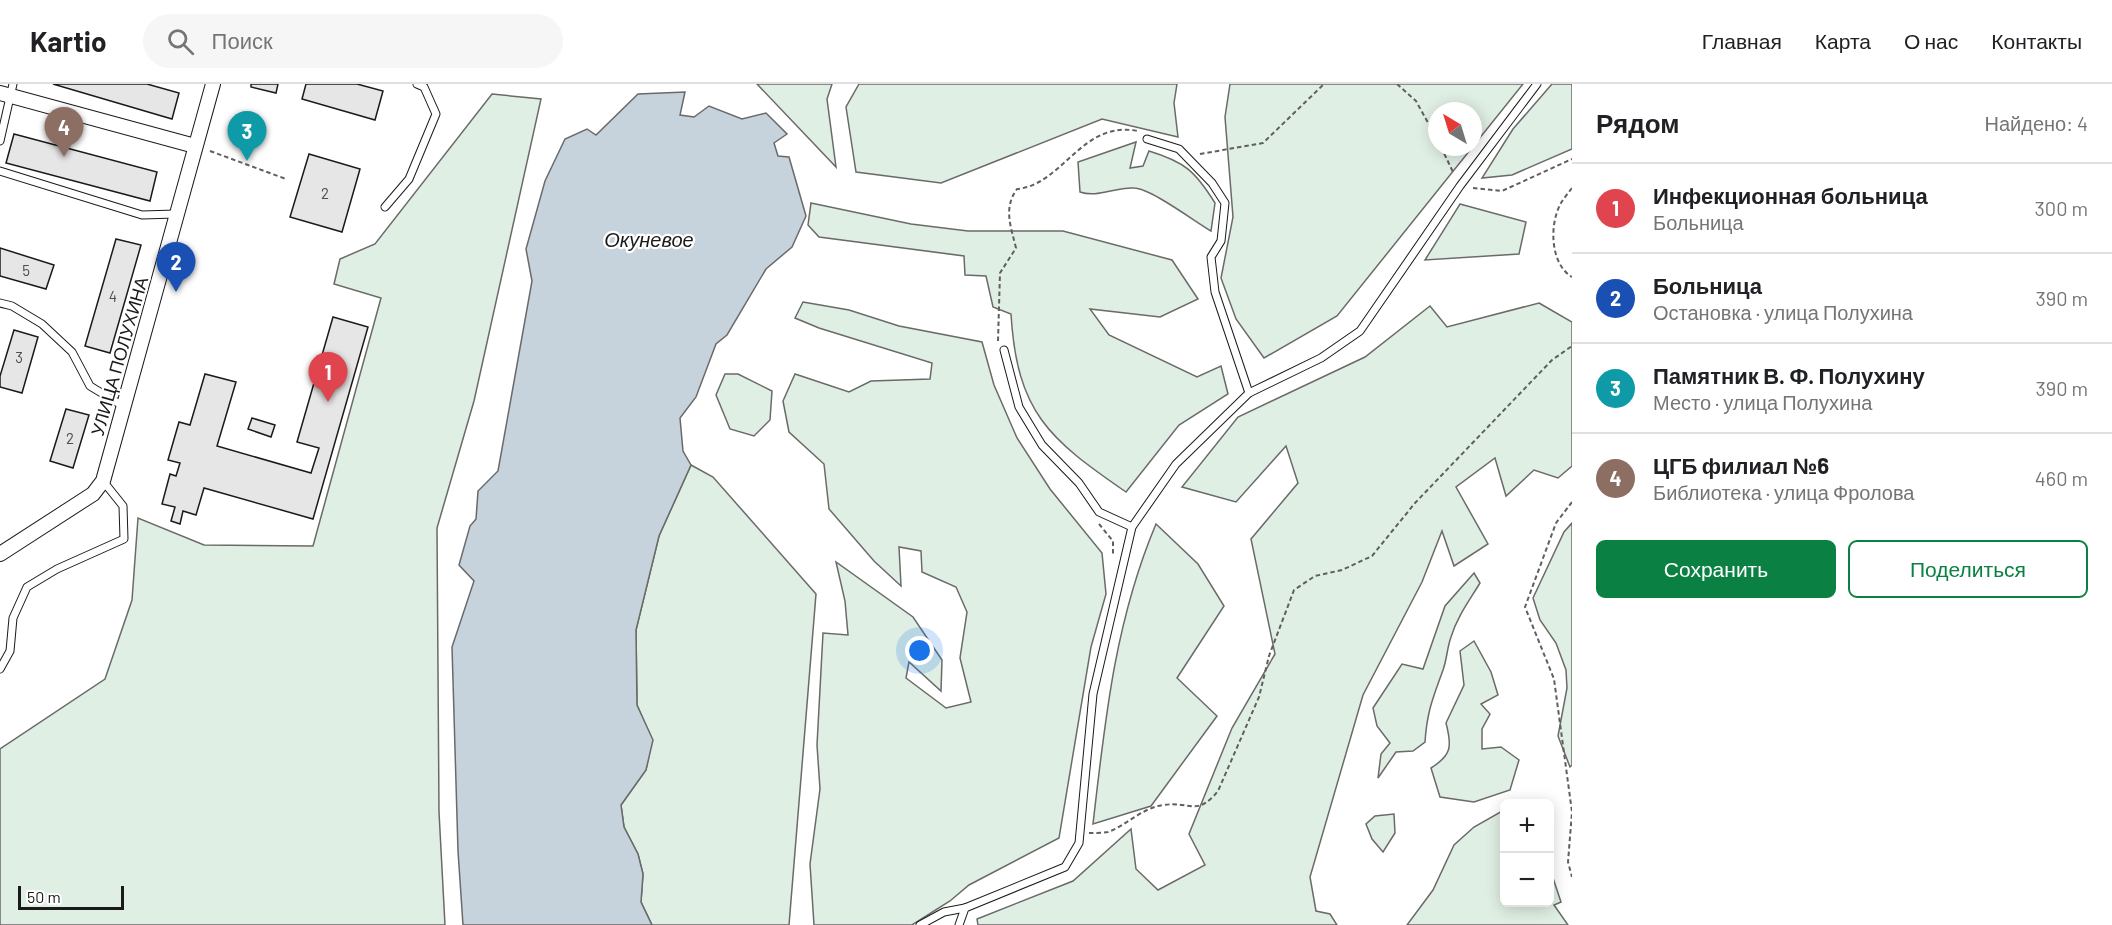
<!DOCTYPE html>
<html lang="ru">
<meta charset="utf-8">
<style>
:root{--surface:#fff;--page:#f6f6f6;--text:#202124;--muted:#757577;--line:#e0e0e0;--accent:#0b8043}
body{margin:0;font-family:Barlow,sans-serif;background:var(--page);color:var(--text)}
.controls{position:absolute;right:18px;bottom:18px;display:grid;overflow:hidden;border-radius:9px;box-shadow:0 3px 15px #0003}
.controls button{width:54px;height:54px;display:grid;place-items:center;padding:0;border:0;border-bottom:2px solid var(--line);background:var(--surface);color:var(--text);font:30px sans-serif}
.compass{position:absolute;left:1428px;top:18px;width:54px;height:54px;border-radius:50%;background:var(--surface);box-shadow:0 3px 15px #0003;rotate:322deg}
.scale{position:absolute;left:18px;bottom:15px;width:106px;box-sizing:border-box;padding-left:6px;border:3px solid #1a1a1a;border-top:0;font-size:16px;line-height:21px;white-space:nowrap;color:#1a1a1a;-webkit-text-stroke:4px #fff;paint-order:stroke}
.you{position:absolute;left:920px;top:567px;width:21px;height:21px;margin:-15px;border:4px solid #fff;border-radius:50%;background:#1a73e8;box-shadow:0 0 0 9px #1a73e833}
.badge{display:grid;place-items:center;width:39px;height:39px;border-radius:50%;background:var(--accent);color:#fff;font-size:20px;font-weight:700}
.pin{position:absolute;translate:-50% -50px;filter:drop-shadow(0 2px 3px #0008)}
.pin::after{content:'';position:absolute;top:32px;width:21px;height:18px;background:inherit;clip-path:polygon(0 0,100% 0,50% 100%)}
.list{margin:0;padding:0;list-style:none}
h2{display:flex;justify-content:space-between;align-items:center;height:78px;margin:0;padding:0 24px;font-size:26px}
h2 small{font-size:20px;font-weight:400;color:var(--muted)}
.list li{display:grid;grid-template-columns:39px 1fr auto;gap:18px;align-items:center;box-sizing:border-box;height:90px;padding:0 24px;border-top:2px solid var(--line)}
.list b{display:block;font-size:22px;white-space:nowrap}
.list p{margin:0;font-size:20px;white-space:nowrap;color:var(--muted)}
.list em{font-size:20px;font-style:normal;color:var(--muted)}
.actions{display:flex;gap:12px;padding:18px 24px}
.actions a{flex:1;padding:14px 0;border:2px solid var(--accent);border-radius:9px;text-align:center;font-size:21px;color:var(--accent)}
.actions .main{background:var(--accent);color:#fff}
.icon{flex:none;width:33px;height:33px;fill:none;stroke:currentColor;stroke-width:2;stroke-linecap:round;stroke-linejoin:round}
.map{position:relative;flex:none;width:1572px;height:841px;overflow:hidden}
header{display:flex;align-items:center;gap:36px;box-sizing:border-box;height:84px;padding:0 30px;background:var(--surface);border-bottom:2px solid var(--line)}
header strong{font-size:28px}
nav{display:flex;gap:33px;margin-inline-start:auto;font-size:21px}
.search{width:420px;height:54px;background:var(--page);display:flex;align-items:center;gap:15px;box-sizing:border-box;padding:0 21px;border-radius:33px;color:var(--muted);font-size:22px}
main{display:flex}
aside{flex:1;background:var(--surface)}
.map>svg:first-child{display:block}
.green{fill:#e0efe3;stroke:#6a6a6a;stroke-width:1.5;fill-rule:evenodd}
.water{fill:#c6d2dc;stroke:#6a6a6a;stroke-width:1.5}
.building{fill:#e6e6e6;stroke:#1a1a1a;stroke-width:1.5}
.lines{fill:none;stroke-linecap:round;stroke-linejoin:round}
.lane-casing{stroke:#1a1a1a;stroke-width:9}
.street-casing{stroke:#1a1a1a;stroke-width:16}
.path{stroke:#5f5f5f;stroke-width:2;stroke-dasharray:4.5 3;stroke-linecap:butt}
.lane{stroke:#fff;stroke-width:7}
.street{stroke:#fff;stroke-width:14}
.labels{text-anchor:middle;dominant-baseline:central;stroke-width:4.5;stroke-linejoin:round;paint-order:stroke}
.number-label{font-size:15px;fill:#4d4d4d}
.street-label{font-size:18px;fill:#1a1a1a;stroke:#fff}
.water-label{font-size:20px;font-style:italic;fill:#1a1a1a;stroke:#fff}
</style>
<header>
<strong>Kartio</strong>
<div class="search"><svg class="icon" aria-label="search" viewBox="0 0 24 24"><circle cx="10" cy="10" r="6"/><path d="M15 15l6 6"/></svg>Поиск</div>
<nav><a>Главная</a><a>Карта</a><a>О нас</a><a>Контакты</a></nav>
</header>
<main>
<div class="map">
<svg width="1572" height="841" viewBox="0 0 1572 841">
<rect width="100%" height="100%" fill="#fff"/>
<!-- green -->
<g class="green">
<path d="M 757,0 L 832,0 L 827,15 L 836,83 Z"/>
<path d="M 859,0 L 1177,0 L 1174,19 L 1178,53 L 1102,35 L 941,99 L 856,88 L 846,23 Z"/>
<path d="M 1230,0 L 1523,0 L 1337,232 L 1264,274 L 1236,235 L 1221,194 L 1233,133 L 1225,33 ZM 1437,27 L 1473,27 L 1473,63 L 1437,63 Z"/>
<path d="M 1552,0 L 1572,0 L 1572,65 L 1512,91 L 1482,94 L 1513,45 Z"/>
<path d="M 492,10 L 541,15 L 474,317 L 437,444 L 439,728 L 445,841 L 0,841 L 0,665 L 105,595 L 132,516 L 138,434 L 204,461 L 313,462 L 381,214 L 334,200 L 340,175 L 375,160 Z"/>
<path d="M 1136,58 L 1130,84 L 1143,82 L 1149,67 C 1185,78 1195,87 1215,119 L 1211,147 C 1194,137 1150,104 1134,104 C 1115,103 1097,114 1080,108 L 1078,78 Z"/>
<path d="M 811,119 L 911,140 L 968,147 L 1063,147 L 1172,176 L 1198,215 L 1160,233 L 1090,225 L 1109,251 L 1197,293 L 1221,282 L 1228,310 L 1179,341 L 1126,408 C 1049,355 1017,329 1011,230 L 993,223 L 986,192 L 965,191 L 964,172 L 819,153 L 808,141 Z"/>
<path d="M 1460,120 L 1526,138 L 1519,170 L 1425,176 Z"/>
<path d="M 803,218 L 849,226 L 899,242 L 982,258 L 994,301 L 1017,354 L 1050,405 L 1102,469 L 1106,510 L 1091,563 L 1059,754 L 969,801 L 950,817 L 912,841 L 814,841 L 810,780 L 820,705 L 817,661 L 823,549 L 848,551 L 845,517 L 836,478 L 913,533 L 942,576 L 941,607 L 909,578 L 906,594 L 946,624 L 971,618 L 960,574 L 967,528 L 956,503 L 922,488 L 921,467 L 899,463 L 901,502 L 874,477 L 829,425 L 824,380 L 789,348 L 783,317 L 795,290 L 849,308 L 871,297 L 930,295 L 932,279 L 819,244 L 795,234 Z"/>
<path d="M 1539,219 L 1572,238 L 1572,382 L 1558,394 L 1534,386 L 1506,412 L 1495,374 L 1456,403 L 1488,460 L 1454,482 L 1442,447 L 1422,498 L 1363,611 L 1310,793 L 1316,827 L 1330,830 L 1337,841 L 978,841 L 977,835 L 1073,797 L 1131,745 L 1136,785 L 1158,806 L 1205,781 L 1189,750 L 1232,644 L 1275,570 L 1251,455 L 1298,399 L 1286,362 L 1236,418 L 1182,403 L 1238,333 L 1365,273 L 1430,222 L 1447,243 Z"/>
<path d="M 725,290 L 738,290 L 772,307 L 770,336 L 754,352 L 730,345 L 716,311 Z"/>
<path d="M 691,381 L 713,393 L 816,510 L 789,841 L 652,841 L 641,818 L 643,790 L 638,770 L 624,743 L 621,721 L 646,686 L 652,656 L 637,621 L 636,546 L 659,452 Z"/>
<path d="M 1572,439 L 1572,681 L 1570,683 L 1558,652 L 1567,604 L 1566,586 L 1556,559 L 1540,536 L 1533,514 L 1564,448 Z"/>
<path d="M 1156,440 L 1198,480 L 1224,522 L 1177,594 L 1217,632 L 1151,722 L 1093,740 C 1105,636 1115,537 1156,440 Z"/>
<path d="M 1474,489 L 1480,499 C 1469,517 1457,533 1451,553 C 1447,564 1447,575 1443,586 C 1433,614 1427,627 1425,658 L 1413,667 L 1396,668 L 1378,694 L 1381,670 L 1390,659 L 1377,642 L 1373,624 L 1402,580 L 1423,585 L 1445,522 Z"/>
<path d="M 1474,557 L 1491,588 L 1498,611 L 1481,620 L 1490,630 L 1482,645 L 1482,665 L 1501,663 L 1519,676 L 1510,706 L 1474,718 L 1440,713 L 1431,684 C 1452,671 1452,662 1446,639 L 1464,601 L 1460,567 Z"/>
<path d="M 1504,726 L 1504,818 L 1550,818 L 1550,785 L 1561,818 L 1554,821 L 1568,841 L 1407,841 L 1433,806 L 1454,761 L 1474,743 Z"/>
<path d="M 1394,730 L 1395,749 L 1383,768 L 1372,755 L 1366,740 L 1375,732 Z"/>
</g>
<!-- water -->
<path class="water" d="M 685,8 L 680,31 L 694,33 L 709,22 L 742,35 L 766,29 L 787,50 L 774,59 L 778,72 L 789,73 L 806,132 L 792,163 L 766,185 L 727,251 L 716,260 L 696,313 L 680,334 L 683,367 L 691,381 L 659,452 L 636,546 L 637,621 L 653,656 L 646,686 L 621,721 L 624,743 L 638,770 L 643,790 L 641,818 L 652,841 L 463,841 L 458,767 L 452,563 L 474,497 L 459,481 L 470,442 L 476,435 L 478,407 L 498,387 L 532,197 L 526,165 L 545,97 L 565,55 L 587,45 L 596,51 L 638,10 Z"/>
<!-- building -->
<g class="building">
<path d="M 53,0 L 147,0 L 179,9 L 172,35 Z"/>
<path d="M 251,0 L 278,0 L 276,9 L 251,3 Z"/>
<path d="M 306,0 L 357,0 L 383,7 L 375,36 L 302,15 Z"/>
<path d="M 14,50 L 157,88 L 150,117 L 6,79 Z"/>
<path d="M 309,70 L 360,85 L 342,148 L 290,133 Z"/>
<path d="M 116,155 L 141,161 L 110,269 L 85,262 Z"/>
<path d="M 0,164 L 54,181 L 46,205 L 0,192 Z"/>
<path d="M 333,233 L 368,243 L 313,435 L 204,404 L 196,431 L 183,427 L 180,440 L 171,437 L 175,423 L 162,420 L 170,390 L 176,392 L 180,379 L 168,376 L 179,338 L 190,341 L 205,290 L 236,298 L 217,362 L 311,389 L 319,364 L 297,358 Z"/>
<path d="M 14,246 L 38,253 L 22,309 L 0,303 L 0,292 Z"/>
<path d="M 66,325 L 89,331 L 73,384 L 50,377 Z"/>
<path d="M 252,334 L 275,341 L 271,353 L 248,345 Z"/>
</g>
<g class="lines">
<defs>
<g id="lane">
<path d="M 1147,55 L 1179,65 L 1212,99 L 1225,119 L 1221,157 L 1211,173 L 1215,208 L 1249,309"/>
<path d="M 0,57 L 13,0"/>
<path d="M 0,87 L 142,131 L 176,130"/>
<path d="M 385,123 L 409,95 L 436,30 L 424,3 L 417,0"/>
<path d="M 0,219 L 12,222 L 42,240 L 72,268 L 90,302 L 123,322"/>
<path d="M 1004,266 L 1019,323 L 1042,361 L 1079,399 L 1099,428 L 1132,443"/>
<path d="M 0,585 L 10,567 L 13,534 L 27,503 L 57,485 L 124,455 L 123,422 L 103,397"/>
<path d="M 920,841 L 944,828 L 965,824"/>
<path d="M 959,841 L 965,824 L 1065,783 L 1079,759 L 1093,610 L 1132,443 L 1176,380 L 1249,309 L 1321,274 L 1360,247 L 1460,102 L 1537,0"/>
</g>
<g id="street">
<path d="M 0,9 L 195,62"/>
<path d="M 0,470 L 93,410 L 103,397 L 213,0"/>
</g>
</defs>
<!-- lane casing -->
<use href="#lane" class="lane-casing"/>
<!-- street casing -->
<use href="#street" class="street-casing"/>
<!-- path -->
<g class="path">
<path d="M 1397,0 L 1416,17 L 1437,55"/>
<path d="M 1441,63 L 1454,90"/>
<path d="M 210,67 L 286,95"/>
<path d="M 1200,70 L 1263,59 L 1324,0"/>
<path d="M 1473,104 L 1502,107 L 1572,75"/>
<path d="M 1572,104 C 1568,109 1564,114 1561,119 C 1549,140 1550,180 1572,193"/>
<path d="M 998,257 L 1000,189 L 1016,164 C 1011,143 1003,124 1017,105 C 1063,101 1081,36 1138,47"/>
<path d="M 1572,418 L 1556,439 L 1525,523 L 1554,595 L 1572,728 L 1568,778 L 1572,793"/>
<path d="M 1099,440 L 1113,457 L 1113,472"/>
<path d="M 1089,749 C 1095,749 1102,749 1108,748 C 1127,741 1142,724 1163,721 C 1190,717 1197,733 1218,707 L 1259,613 L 1269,572 L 1294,506 L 1315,492 L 1342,486 L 1372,472 L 1415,419 L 1552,276 L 1572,262"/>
</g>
<!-- lane -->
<use href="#lane" class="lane"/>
<!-- street -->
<use href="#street" class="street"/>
</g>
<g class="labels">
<!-- number labels -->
<g class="number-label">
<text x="325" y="109">2</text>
<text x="26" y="186">5</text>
<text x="113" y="212">4</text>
<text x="19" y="273">3</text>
<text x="70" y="354">2</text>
</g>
<!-- street labels -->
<g class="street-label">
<text transform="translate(119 272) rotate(-74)">УЛИЦА ПОЛУХИНА</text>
</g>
<!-- water labels -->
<g class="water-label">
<text x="649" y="155">Окуневое</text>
</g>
</g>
</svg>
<div class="controls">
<button>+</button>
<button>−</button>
</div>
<svg class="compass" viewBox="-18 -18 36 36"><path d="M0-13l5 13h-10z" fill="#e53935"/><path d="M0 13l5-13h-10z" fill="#757577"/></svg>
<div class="scale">50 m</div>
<div class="you"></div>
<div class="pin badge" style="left:328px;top:318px;background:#e0444e">1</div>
<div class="pin badge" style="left:176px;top:208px;background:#1a4fb4">2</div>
<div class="pin badge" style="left:247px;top:77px;background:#0f9aa8">3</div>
<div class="pin badge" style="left:64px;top:73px;background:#8d6e63">4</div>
</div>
<aside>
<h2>Рядом<small>Найдено: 4</small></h2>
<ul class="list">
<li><span class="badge" style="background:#e0444e">1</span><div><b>Инфекционная больница</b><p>Больница</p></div><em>300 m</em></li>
<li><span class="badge" style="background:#1a4fb4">2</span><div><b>Больница</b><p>Остановка · улица Полухина</p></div><em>390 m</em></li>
<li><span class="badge" style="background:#0f9aa8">3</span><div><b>Памятник В. Ф. Полухину</b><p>Место · улица Полухина</p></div><em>390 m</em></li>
<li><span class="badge" style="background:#8d6e63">4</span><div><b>ЦГБ филиал №6</b><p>Библиотека · улица Фролова</p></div><em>460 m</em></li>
</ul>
<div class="actions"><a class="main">Сохранить</a><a>Поделиться</a></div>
</aside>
</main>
